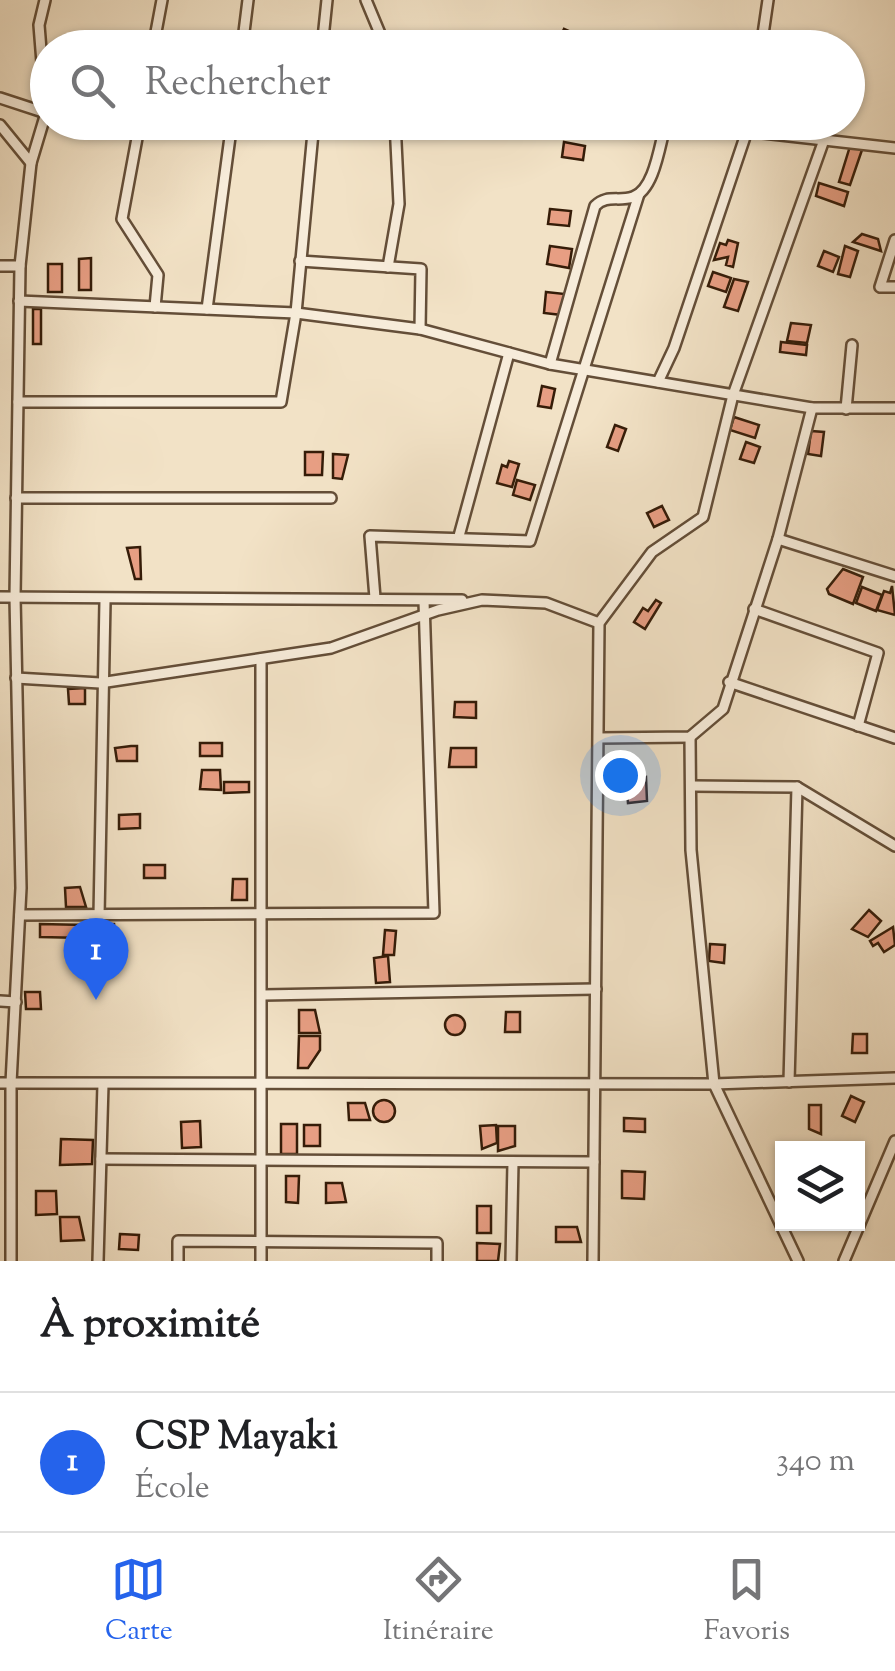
<!DOCTYPE html>
<html lang="fr">
<meta charset="utf-8">
<style>
:root{--surface:#fff;--page:#f2f2f2;--text:#202124;--muted:#757577;--line:#e0e0e0;--accent:#2563eb}
body{margin:0;font-family:"Sorts Mill Goudy",serif;background:var(--page);color:var(--text)}
.controls{position:absolute;right:30px;bottom:30px;display:grid;overflow:hidden;border-radius:0px;box-shadow:0 2px 8px #0004}
.controls button{width:90px;height:90px;display:grid;place-items:center;padding:0;border:0;border-bottom:2px solid var(--line);background:var(--surface);color:var(--text);font:50px sans-serif}
.you{position:absolute;left:620px;top:775px;width:35px;height:35px;margin:-25px;border:8px solid #fff;border-radius:50%;background:#1a73e8;box-shadow:0 0 0 15px #1a73e833}
.badge{display:grid;place-items:center;width:65px;height:65px;border-radius:50%;background:var(--accent);color:#fff;font-size:32px;font-weight:700}
.pin{position:absolute;translate:-50% -82px;filter:drop-shadow(0 2px 5px #0008)}
.pin::after{content:'';position:absolute;top:52px;width:35px;height:30px;background:inherit;clip-path:polygon(0 0,100% 0,50% 100%)}
.list{margin:0;padding:0;list-style:none}
h2{display:flex;justify-content:space-between;align-items:center;height:130px;margin:0;padding:0 40px;font-size:42px}
h2 small{font-size:32px;font-weight:400;color:var(--muted)}
.list li{display:grid;grid-template-columns:65px 1fr auto;gap:30px;align-items:center;box-sizing:border-box;height:140px;padding:0 40px;border-top:2px solid var(--line)}
.list b{display:block;font-size:38px;white-space:nowrap}
.list p{margin:0;font-size:32px;white-space:nowrap;color:var(--muted)}
.list em{font-size:32px;font-style:normal;color:var(--muted)}
.icon{flex:none;width:55px;height:55px;fill:none;stroke:currentColor;stroke-width:2;stroke-linecap:round;stroke-linejoin:round}
.map{position:relative;flex:none;width:895px;height:1261px;overflow:hidden}
.search{position:absolute;background:var(--surface);box-shadow:0 2px 8px #0004;left:30px;right:30px;top:30px;height:110px;display:flex;align-items:center;gap:25px;box-sizing:border-box;padding:0 35px;border-radius:55px;color:var(--muted);font-size:38px}
.sheet{height:270px;background:var(--surface)}
nav{display:flex;justify-content:space-around;align-items:center;box-sizing:border-box;height:140px;border-top:2px solid var(--line);background:var(--surface);font-size:28px;color:var(--muted)}
nav a{display:grid;justify-items:center;gap:5px}
nav .on{color:var(--accent)}
.map>svg:first-child{display:block}
.building{fill:#e79e83;stroke:#351c08;stroke-width:2.5}
.lines{fill:none;stroke-linecap:round;stroke-linejoin:round}
.minor-casing{stroke:#644e38;stroke-width:14}
.minor{stroke:#f7ecda;stroke-width:9}
</style>
<div class="map">
<svg width="895" height="1261" viewBox="0 0 895 1261">
<rect width="100%" height="100%" fill="#f2e2c6"/>
<filter id="stains"><feTurbulence type="fractalNoise" baseFrequency=".002" numOctaves="4"/><feColorMatrix values="0 0 0 0 .2 0 0 0 0 .09 0 0 0 0 .02 0 0 0 .5 -.17"/></filter>
<radialGradient id="worn" r=".72"><stop offset=".6" stop-color="#630" stop-opacity="0"/><stop offset="1" stop-color="#630" stop-opacity=".3"/></radialGradient>
<!-- building -->
<g class="building">
<path d="M 564,29 L 607,48 L 555,48 Z"/>
<path d="M 564,142 L 585,146 L 583,160 L 562,157 Z"/>
<path d="M 851,143 L 864,144 L 850,185 L 839,182 Z"/>
<path d="M 819,183 L 848,192 L 844,206 L 816,196 Z"/>
<path d="M 550,209 L 571,211 L 569,226 L 548,224 Z"/>
<path d="M 862,234 L 878,239 L 881,251 L 853,242 Z"/>
<path d="M 728,240 L 738,243 L 733,267 L 726,265 L 728,257 L 714,260 L 720,243 L 726,245 Z"/>
<path d="M 550,246 L 572,249 L 569,268 L 547,264 Z"/>
<path d="M 845,246 L 858,251 L 850,277 L 838,274 Z"/>
<path d="M 824,251 L 839,257 L 833,272 L 818,266 Z"/>
<path d="M 91,258 L 91,290 L 79,290 L 79,259 Z"/>
<rect x="48" y="264" width="14" height="28"/>
<path d="M 713,272 L 731,278 L 726,292 L 708,286 Z"/>
<path d="M 734,279 L 748,282 L 738,311 L 724,307 Z"/>
<path d="M 546,292 L 565,294 L 562,315 L 544,313 Z"/>
<rect x="33" y="309" width="8" height="35"/>
<path d="M 791,323 L 811,325 L 807,343 L 787,341 Z"/>
<path d="M 781,342 L 807,345 L 806,355 L 780,352 Z"/>
<path d="M 542,386 L 555,389 L 551,408 L 538,406 Z"/>
<path d="M 734,417 L 759,425 L 755,438 L 730,430 Z"/>
<path d="M 615,425 L 626,429 L 618,451 L 607,447 Z"/>
<path d="M 811,431 L 824,432 L 821,456 L 808,454 Z"/>
<path d="M 746,442 L 760,447 L 754,463 L 740,459 Z"/>
<path d="M 305,452 L 323,452 L 322,475 L 305,475 Z"/>
<path d="M 333,454 L 348,455 L 342,479 L 333,478 Z"/>
<path d="M 509,461 L 519,464 L 512,487 L 497,483 L 502,465 L 507,467 Z"/>
<path d="M 517,480 L 535,485 L 530,500 L 513,495 Z"/>
<path d="M 662,506 L 669,520 L 654,527 L 647,513 Z"/>
<path d="M 140,547 L 141,579 L 135,579 L 127,548 Z"/>
<path d="M 843,569 L 863,577 L 853,604 L 829,594 L 827,589 Z"/>
<path d="M 892,586 L 895,615 L 877,610 L 884,591 L 890,593 Z"/>
<path d="M 862,587 L 882,595 L 876,611 L 856,603 Z"/>
<path d="M 656,600 L 661,603 L 645,629 L 634,622 L 643,608 L 648,611 Z"/>
<path d="M 85,688 L 85,704 L 69,704 L 68,689 Z"/>
<path d="M 455,702 L 476,702 L 476,718 L 454,717 Z"/>
<rect x="200" y="743" width="22" height="13"/>
<path d="M 131,746 L 137,746 L 137,761 L 117,761 L 115,748 Z"/>
<path d="M 451,748 L 476,748 L 476,767 L 449,767 Z"/>
<path d="M 202,770 L 220,770 L 221,790 L 200,789 Z"/>
<path d="M 646,777 L 647,801 L 628,803 L 626,779 Z"/>
<path d="M 224,782 L 249,782 L 249,792 L 224,793 Z"/>
<path d="M 140,814 L 140,828 L 119,829 L 119,815 Z"/>
<rect x="144" y="865" width="21" height="13"/>
<path d="M 233,879 L 247,879 L 247,900 L 232,900 Z"/>
<path d="M 80,887 L 86,907 L 66,907 L 65,888 Z"/>
<path d="M 869,910 L 881,921 L 868,937 L 852,929 Z"/>
<path d="M 40,924 L 86,925 L 85,938 L 40,937 Z"/>
<rect x="88" y="924" width="26" height="14"/>
<path d="M 893,927 L 895,945 L 884,952 L 878,943 L 873,946 L 870,941 Z"/>
<path d="M 385,930 L 396,931 L 394,955 L 383,955 Z"/>
<path d="M 710,944 L 725,945 L 724,963 L 709,961 Z"/>
<path d="M 388,956 L 390,982 L 376,983 L 374,958 Z"/>
<path d="M 25,992 L 40,992 L 41,1009 L 26,1009 Z"/>
<path d="M 299,1010 L 315,1010 L 320,1033 L 299,1033 Z"/>
<path d="M 506,1012 L 520,1012 L 520,1032 L 505,1032 Z"/>
<circle cx="455" cy="1025" r="10"/>
<path d="M 853,1034 L 867,1034 L 867,1053 L 852,1053 Z"/>
<path d="M 299,1036 L 320,1036 L 320,1050 L 308,1068 L 298,1068 Z"/>
<path d="M 851,1096 L 864,1102 L 855,1122 L 842,1116 Z"/>
<circle cx="384" cy="1111" r="11"/>
<path d="M 348,1103 L 365,1103 L 370,1120 L 349,1120 Z"/>
<path d="M 809,1105 L 821,1105 L 821,1134 L 809,1129 Z"/>
<path d="M 624,1118 L 645,1119 L 645,1132 L 624,1131 Z"/>
<path d="M 200,1121 L 201,1147 L 182,1148 L 181,1122 Z"/>
<rect x="281" y="1124" width="16" height="30"/>
<rect x="304" y="1125" width="16" height="21"/>
<path d="M 496,1125 L 497,1143 L 482,1149 L 480,1126 Z"/>
<path d="M 498,1126 L 515,1126 L 515,1146 L 498,1151 Z"/>
<path d="M 61,1139 L 93,1140 L 92,1164 L 60,1165 Z"/>
<path d="M 622,1171 L 645,1172 L 644,1199 L 622,1198 Z"/>
<path d="M 286,1176 L 299,1176 L 298,1203 L 286,1202 Z"/>
<path d="M 326,1183 L 342,1183 L 346,1202 L 326,1203 Z"/>
<path d="M 36,1191 L 56,1191 L 57,1214 L 36,1215 Z"/>
<rect x="477" y="1206" width="14" height="27"/>
<path d="M 60,1217 L 79,1217 L 84,1240 L 61,1241 Z"/>
<path d="M 556,1227 L 577,1227 L 581,1242 L 556,1242 Z"/>
<path d="M 120,1234 L 139,1235 L 138,1250 L 119,1249 Z"/>
<path d="M 477,1243 L 500,1244 L 498,1261 L 477,1261 Z"/>
</g>
<g class="lines">
<defs>
<g id="minor">
<path d="M 366,0 L 386,48"/>
<path d="M 153,48 L 162,0"/>
<path d="M 242,48 L 248,0"/>
<path d="M 322,48 L 327,0"/>
<path d="M 761,48 L 768,0"/>
<path d="M 0,98 L 46,113"/>
<path d="M 140,122 L 122,219 L 158,275 L 155,307"/>
<path d="M 664,122 L 895,148"/>
<path d="M 0,125 L 31,163"/>
<path d="M 895,240 L 880,287 L 895,287"/>
<path d="M 300,261 L 421,269 L 420,329"/>
<path d="M 0,266 L 20,266"/>
<path d="M 388,267 L 399,204 L 395,122"/>
<path d="M 19,301 L 296,313 L 420,329 L 550,364 L 812,408 L 895,408"/>
<path d="M 207,309 L 232,122"/>
<path d="M 550,364 L 595,206 C 607,194 618,202 633,197 C 655,190 660,142 666,123"/>
<path d="M 658,382 L 674,348 L 750,122"/>
<path d="M 18,402 L 281,402 L 296,313 L 314,122"/>
<path d="M 846,409 L 852,345"/>
<path d="M 16,498 L 331,498"/>
<path d="M 459,536 L 509,353"/>
<path d="M 778,539 L 895,576"/>
<path d="M 0,597 L 462,600"/>
<path d="M 375,598 L 370,536 L 530,541 L 639,194"/>
<path d="M 754,609 L 878,653 L 858,726"/>
<path d="M 16,678 L 100,683 L 331,648 L 438,610 L 482,600 L 546,603 L 599,623"/>
<path d="M 729,682 L 895,738"/>
<path d="M 690,737 L 691,850 L 714,1084 L 798,1261"/>
<path d="M 599,738 L 690,737 L 723,709 L 778,539 L 812,408"/>
<path d="M 693,786 L 797,787 L 789,1082"/>
<path d="M 797,787 L 895,846"/>
<path d="M 20,915 L 434,913 L 424,601"/>
<path d="M 99,916 L 105,601"/>
<path d="M 263,995 L 596,989"/>
<path d="M 0,1001 L 16,1002"/>
<path d="M 0,1083 L 714,1084 L 895,1078"/>
<path d="M 101,1159 L 594,1162"/>
<path d="M 11,1261 L 11,1083 L 21,888 L 15,597 L 20,266 L 31,163 L 46,113 L 39,25 L 45,0"/>
<path d="M 98,1261 L 103,1084"/>
<path d="M 178,1261 L 178,1241 L 437,1243 L 437,1261"/>
<path d="M 261,1261 L 261,659"/>
<path d="M 511,1261 L 513,1162"/>
<path d="M 593,1261 L 599,623 L 652,552 L 703,517 L 733,395 L 824,140"/>
<path d="M 844,1261 L 895,1141"/>
</g>
</defs>
<!-- minor casing -->
<use href="#minor" class="minor-casing"/>
<!-- minor -->
<use href="#minor" class="minor"/>
</g>
<rect width="100%" height="100%" filter="url(#stains)"/>
<rect width="100%" height="100%" fill="url(#worn)"/>
</svg>
<div class="controls">
<button><svg class="icon" aria-label="layers" viewBox="0 0 24 24"><path d="M12 4l9 5-9 5-9-5zM3 14l9 5 9-5"/></svg></button>
</div>
<div class="you"></div>
<div class="pin badge" style="left:96px;top:1000px">1</div>
<div class="search"><svg class="icon" aria-label="search" viewBox="0 0 24 24"><circle cx="10" cy="10" r="6"/><path d="M15 15l6 6"/></svg>Rechercher</div>
</div>
<section class="sheet">
<h2>À proximité<small></small></h2>
<ul class="list">
<li><span class="badge">1</span><div><b>CSP Mayaki</b><p>École</p></div><em>340 m</em></li>
</ul>
</section>
<nav>
<a class="on"><svg class="icon" aria-label="map" viewBox="0 0 24 24"><path d="M3 6l6-2 6 2 6-2v14l-6 2-6-2-6 2zM9 4v14M15 6v14"/></svg>Carte</a>
<a><svg class="icon" aria-label="directions" viewBox="0 0 24 24"><path d="M12 3l9 9-9 9-9-9zM9 14v-3h6M13 9l2 2-2 2"/></svg>Itinéraire</a>
<a><svg class="icon" aria-label="saved" viewBox="0 0 24 24"><path d="M7 4h10v16l-5-4-5 4z"/></svg>Favoris</a>
</nav>
